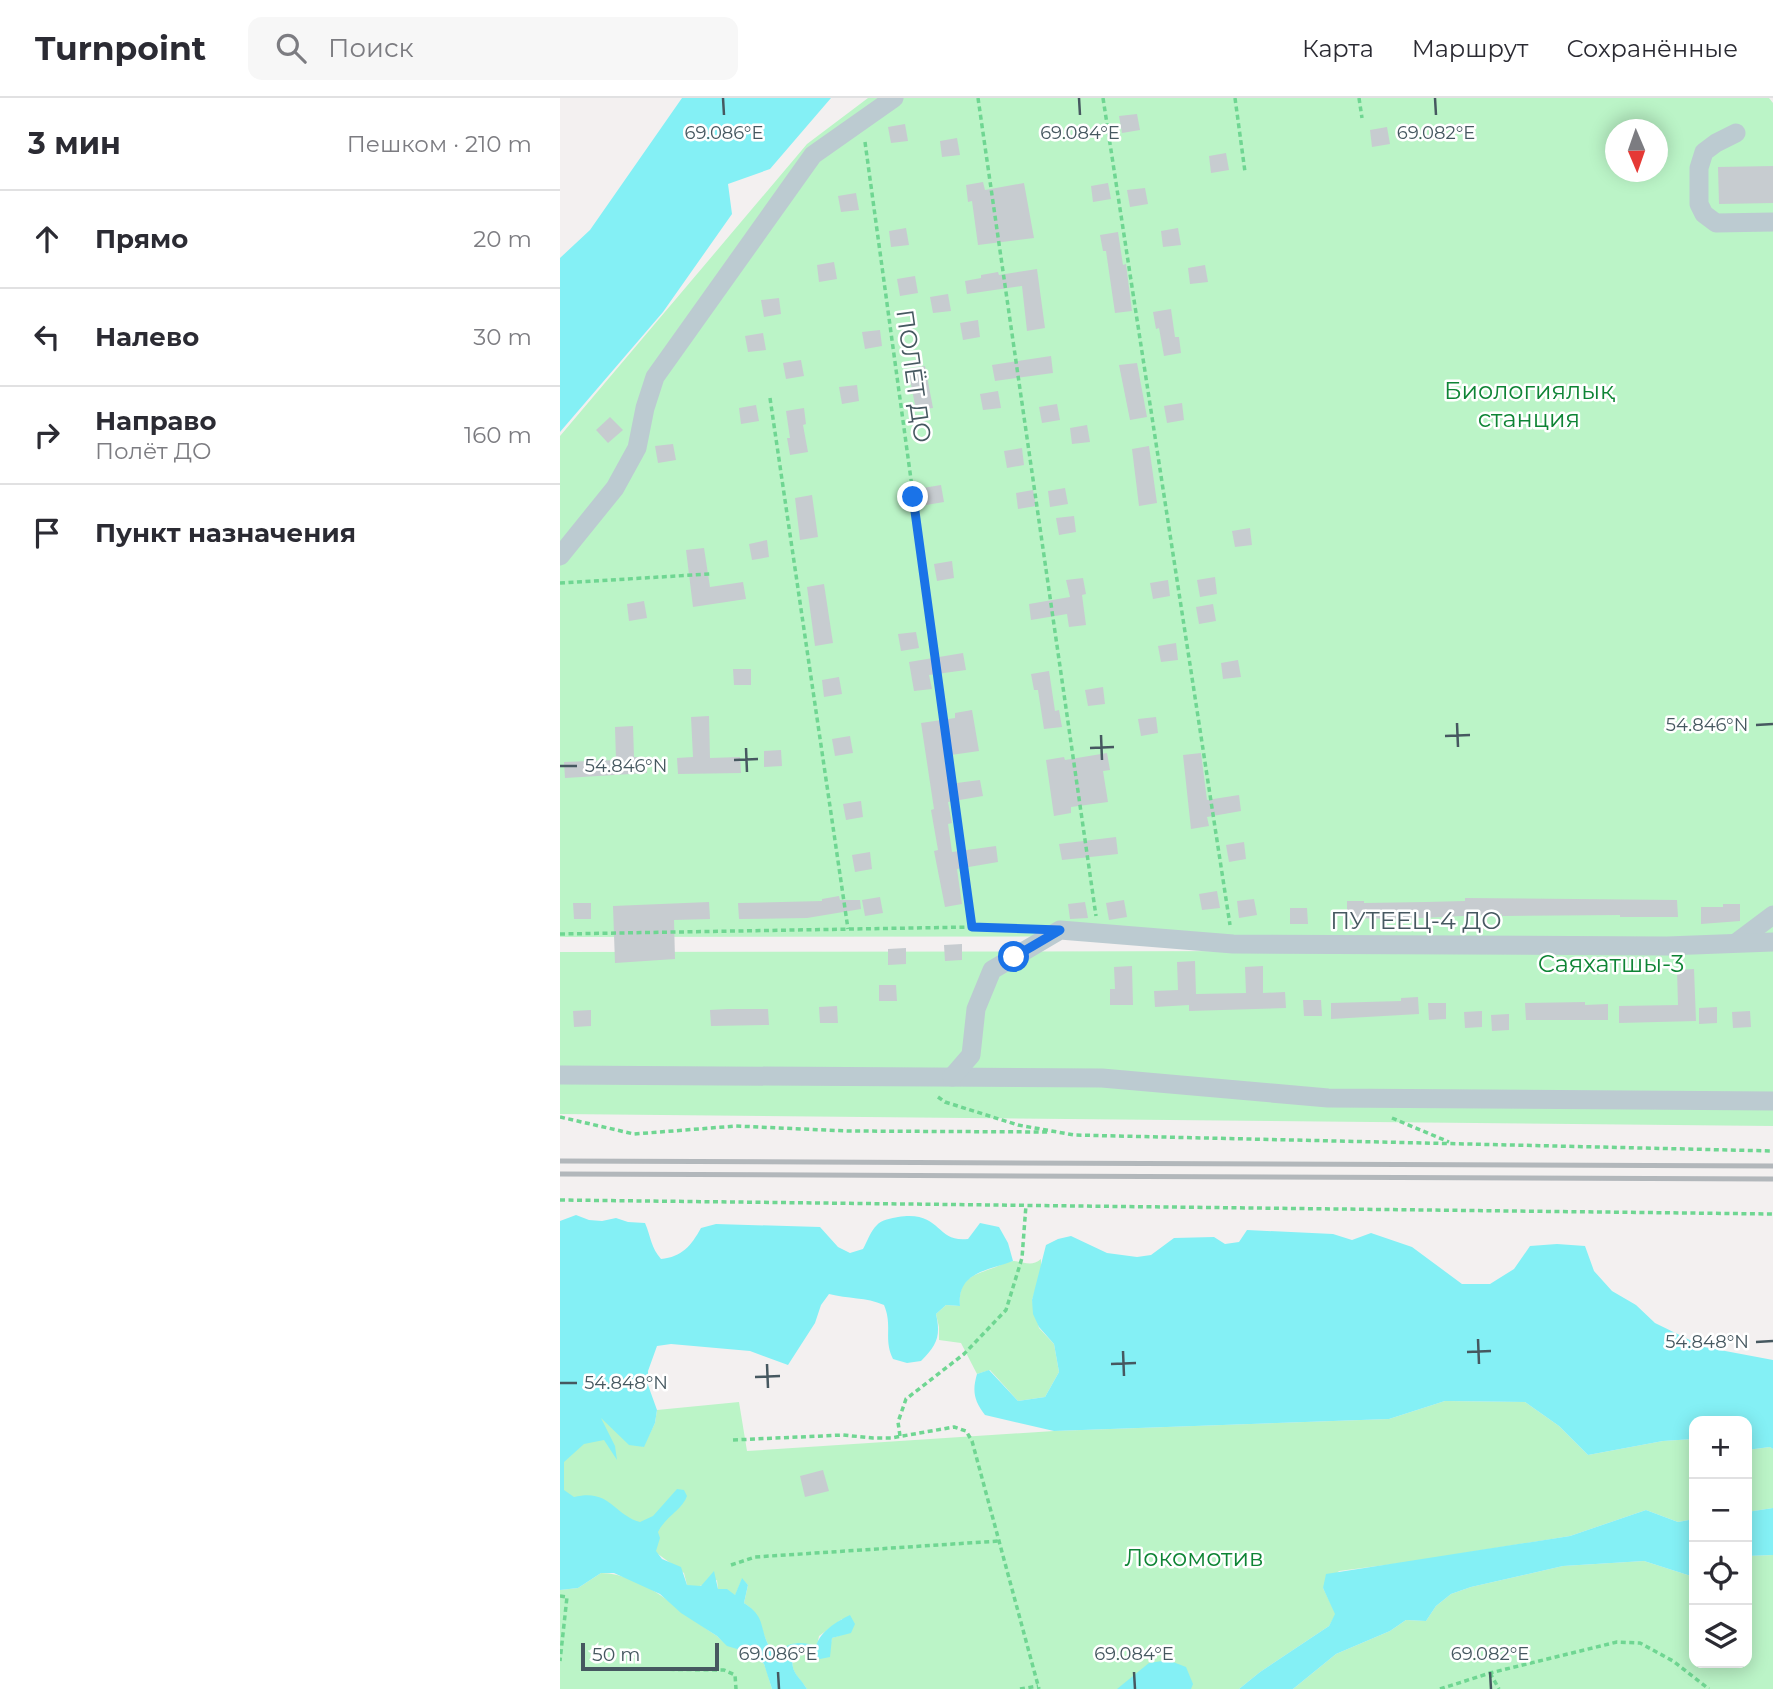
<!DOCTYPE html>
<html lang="ru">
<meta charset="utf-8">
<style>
:root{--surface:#fff;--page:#f7f7f7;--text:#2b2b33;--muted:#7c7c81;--line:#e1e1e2}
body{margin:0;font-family:Montserrat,sans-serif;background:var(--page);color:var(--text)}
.controls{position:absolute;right:21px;bottom:21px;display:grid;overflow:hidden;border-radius:14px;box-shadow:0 4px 18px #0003}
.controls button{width:63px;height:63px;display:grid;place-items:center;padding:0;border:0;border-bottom:2px solid var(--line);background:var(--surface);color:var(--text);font:35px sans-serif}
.compass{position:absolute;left:1045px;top:21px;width:63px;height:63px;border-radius:50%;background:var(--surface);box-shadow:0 4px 18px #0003;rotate:178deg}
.scale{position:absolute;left:21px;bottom:18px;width:138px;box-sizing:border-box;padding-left:7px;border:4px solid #465860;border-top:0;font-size:19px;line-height:24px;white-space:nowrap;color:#465860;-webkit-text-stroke:5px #fff;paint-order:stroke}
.stop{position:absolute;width:21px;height:21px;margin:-16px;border:5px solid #1a73e8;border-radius:50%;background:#fff}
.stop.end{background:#1a73e8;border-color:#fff;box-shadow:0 2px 7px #0008}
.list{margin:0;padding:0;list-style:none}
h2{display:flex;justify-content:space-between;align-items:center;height:91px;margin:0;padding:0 28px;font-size:30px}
h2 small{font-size:23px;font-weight:400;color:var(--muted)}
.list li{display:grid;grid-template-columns:46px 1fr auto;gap:21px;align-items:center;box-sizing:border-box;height:98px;padding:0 28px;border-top:2px solid var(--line)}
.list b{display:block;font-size:26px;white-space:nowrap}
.list p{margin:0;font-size:23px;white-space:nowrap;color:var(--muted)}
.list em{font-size:23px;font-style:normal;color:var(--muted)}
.icon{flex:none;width:38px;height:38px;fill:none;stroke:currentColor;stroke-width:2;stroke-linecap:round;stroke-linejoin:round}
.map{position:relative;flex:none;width:1213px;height:1591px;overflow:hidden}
header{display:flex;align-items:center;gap:42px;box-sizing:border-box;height:98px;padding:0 35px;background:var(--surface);border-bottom:2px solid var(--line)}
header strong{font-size:33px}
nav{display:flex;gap:38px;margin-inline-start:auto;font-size:24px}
.search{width:490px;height:63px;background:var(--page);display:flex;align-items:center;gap:18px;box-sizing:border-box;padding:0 24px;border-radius:14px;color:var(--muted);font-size:26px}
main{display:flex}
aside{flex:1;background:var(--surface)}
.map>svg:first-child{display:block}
.green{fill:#bbf4c7;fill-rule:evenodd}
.water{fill:#84f0f5}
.building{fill:#c7ccd0}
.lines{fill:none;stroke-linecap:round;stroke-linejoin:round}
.path{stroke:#6fd692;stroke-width:3.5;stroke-dasharray:5 3.5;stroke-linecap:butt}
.minor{stroke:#bccbd1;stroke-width:19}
.rail{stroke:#b2b7bb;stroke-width:5}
.route{stroke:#1a73e8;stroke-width:9}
.ticks{fill:none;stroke:#465860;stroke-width:2.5}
.labels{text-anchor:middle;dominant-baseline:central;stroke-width:5;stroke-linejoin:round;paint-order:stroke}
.street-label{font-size:24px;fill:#465860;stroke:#fff}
.park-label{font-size:24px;fill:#0e8435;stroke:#fff}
.ticks-label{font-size:18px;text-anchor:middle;fill:#465860;stroke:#fff;stroke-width:5;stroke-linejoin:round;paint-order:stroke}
</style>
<header>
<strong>Turnpoint</strong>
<div class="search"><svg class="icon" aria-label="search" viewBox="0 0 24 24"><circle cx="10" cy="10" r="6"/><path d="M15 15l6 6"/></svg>Поиск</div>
<nav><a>Карта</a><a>Маршрут</a><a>Сохранённые</a></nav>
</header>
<main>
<aside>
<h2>3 мин<small>Пешком · 210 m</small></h2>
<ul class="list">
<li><svg class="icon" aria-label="ahead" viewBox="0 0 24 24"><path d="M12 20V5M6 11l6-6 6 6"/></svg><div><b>Прямо</b></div><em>20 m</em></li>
<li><svg class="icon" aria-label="left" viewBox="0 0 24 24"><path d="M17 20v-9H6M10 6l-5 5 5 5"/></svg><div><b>Налево</b></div><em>30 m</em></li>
<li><svg class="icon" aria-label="right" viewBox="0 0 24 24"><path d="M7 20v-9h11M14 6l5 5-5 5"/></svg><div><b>Направо</b><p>Полёт ДО</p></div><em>160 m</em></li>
<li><svg class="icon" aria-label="arrive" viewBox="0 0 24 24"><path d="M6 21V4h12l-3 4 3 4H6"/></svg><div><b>Пункт назначения</b></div></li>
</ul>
</aside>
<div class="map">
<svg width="1213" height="1591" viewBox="0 0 1213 1591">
<rect width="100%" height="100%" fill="#f3f0f0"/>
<!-- green -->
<g class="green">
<path d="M 308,0 L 1209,0 L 1213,5 L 1213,1028 L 0,1016 L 0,854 L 808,853 L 805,838 L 0,839 L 0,338 L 247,46 ZM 1056,32 L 1098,32 L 1098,74 L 1056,74 Z"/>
<path d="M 481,1161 L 481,1175 L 472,1202 L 479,1230 L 494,1246 L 499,1274 L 485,1299 L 458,1303 L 430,1272 L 417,1276 L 401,1245 L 379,1242 L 379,1229 L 376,1216 L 386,1207 L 400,1208 C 398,1181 411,1178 433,1170 C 439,1168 448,1163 454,1163 C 466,1164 471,1169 481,1161 Z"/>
<path d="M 0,1229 L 83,1349 L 95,1325 L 97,1312 L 179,1304 L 187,1353 L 494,1333 L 829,1321 L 885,1303 L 965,1304 L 999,1328 L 1028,1357 L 1103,1343 L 1134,1341 L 1134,1421 L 1118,1424 L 1086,1412 L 1010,1438 L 849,1464 L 779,1473 L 763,1490 L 776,1516 L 769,1528 L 700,1574 L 679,1591 L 247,1591 C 237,1576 230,1576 233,1555 L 242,1552 L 251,1558 L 270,1549 L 272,1540 L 291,1534 L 282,1521 L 259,1538 L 257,1548 L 211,1551 C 200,1535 202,1516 184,1505 L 188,1487 L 182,1481 L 175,1498 L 158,1491 L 157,1482 C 147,1486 138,1491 127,1487 L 124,1475 L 98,1456 L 0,1441 Z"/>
<path d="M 1210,1349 L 1213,1351 L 1213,1410 L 1187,1414 L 1187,1352 Z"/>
<path d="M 1213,1457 L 1213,1591 L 733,1591 L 776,1556 L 830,1533 L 846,1522 L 866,1523 L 876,1508 L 891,1496 L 911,1489 L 1003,1468 L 1084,1463 L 1134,1479 L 1134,1565 L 1187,1565 L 1187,1458 Z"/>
<path d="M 41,1475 C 85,1476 121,1515 157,1538 C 172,1554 192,1551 202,1563 C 207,1570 209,1582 212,1591 L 0,1591 L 0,1492 L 18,1490 Z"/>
</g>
<!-- water -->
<g class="water">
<path d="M 122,0 L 271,0 L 210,71 L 168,86 L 172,116 L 103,214 L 0,334 L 0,160 L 30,132 Z"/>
<path d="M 16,1117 L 29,1122 L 42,1123 L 56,1120 L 68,1124 L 85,1125 C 91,1139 91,1150 101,1161 C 122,1159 131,1148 141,1130 L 156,1126 L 260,1129 L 278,1149 L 290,1155 L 303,1151 C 307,1144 311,1132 317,1127 C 321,1122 332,1120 338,1119 C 382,1112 375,1145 408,1141 L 420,1125 L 439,1129 L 448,1145 L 453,1163 C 427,1173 397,1174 400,1208 L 386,1207 L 376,1216 C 381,1238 377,1247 361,1263 L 347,1265 L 333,1261 C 323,1241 333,1228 324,1207 C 306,1199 288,1201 269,1196 L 261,1207 L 255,1225 L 228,1267 L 190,1253 L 111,1246 L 97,1248 L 88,1273 L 88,1287 L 97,1312 L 95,1325 L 84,1349 L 69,1347 L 41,1320 L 55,1348 L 57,1362 L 44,1342 L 24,1346 L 4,1364 L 4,1392 L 14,1399 C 50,1390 54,1417 80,1424 L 93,1418 L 117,1391 L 124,1392 L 127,1398 C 123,1411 105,1419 98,1434 L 100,1440 L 96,1453 L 102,1461 L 121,1469 L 127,1487 L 141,1488 L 154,1473 L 158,1491 L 167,1491 L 175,1497 L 182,1480 L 188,1487 L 184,1505 C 208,1520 198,1532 211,1551 L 221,1552 C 232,1543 243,1544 256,1548 C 260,1534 277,1523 290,1517 L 295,1526 L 291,1535 L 272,1540 L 270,1559 L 260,1561 L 242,1552 L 233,1555 C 230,1576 238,1576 247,1591 L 212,1591 L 204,1566 L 194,1556 L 167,1548 L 157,1538 L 121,1515 L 100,1496 L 54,1475 L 41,1475 L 18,1490 L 0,1492 L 0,1123 Z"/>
<path d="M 687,1132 L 773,1136 L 792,1142 L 811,1135 L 852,1149 L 902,1186 L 930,1186 L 954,1171 L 970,1148 L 997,1146 L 1025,1148 L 1034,1173 L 1052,1193 L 1076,1207 L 1095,1225 L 1144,1249 L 1213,1262 L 1213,1351 L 1210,1349 L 1187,1352 L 1187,1323 L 1134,1323 L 1134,1341 L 1103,1343 L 1028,1357 L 999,1328 L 965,1304 L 885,1303 L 829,1321 L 494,1333 L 425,1317 C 414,1303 412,1293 417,1276 L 429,1272 L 458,1303 L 485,1299 L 499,1274 L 494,1246 L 479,1229 L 473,1216 L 472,1202 L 486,1147 L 498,1141 L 511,1138 L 547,1155 L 577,1159 L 591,1157 L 614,1140 L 654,1139 L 665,1146 L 679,1144 Z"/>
<path d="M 1213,1410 L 1213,1457 L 1187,1458 L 1187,1414 Z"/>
<path d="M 1086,1412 L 1118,1424 L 1134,1421 L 1134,1479 L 1084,1463 L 1003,1468 L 911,1489 L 891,1496 L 876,1508 L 866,1523 L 846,1522 L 830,1533 L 776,1556 L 733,1591 L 679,1591 L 700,1574 L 769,1528 L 775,1516 L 763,1490 L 766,1476 L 1010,1438 Z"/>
<path d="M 608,1562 L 626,1569 L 633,1586 L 631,1591 L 557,1591 L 589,1565 Z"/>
</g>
<!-- building -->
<g class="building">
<path d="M 577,16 L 580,32 L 562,35 L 559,18 Z"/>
<path d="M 345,26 L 348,43 L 331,45 L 328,29 Z"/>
<path d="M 827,29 L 830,46 L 812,49 L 810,32 Z"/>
<path d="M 397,40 L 400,57 L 382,59 L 380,43 Z"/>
<path d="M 666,55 L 669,72 L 651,75 L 649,58 Z"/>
<path d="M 1213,68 L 1213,105 L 1159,106 L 1158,69 Z"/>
<path d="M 423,84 L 425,92 L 464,85 L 474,140 L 418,147 L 412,103 L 408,104 L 406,87 Z"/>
<path d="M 548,85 L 551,101 L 533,104 L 531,88 Z"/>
<path d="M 585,90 L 588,106 L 570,109 L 567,92 Z"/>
<path d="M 296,95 L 299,112 L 281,114 L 278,98 Z"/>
<path d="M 346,130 L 349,147 L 331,149 L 329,133 Z"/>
<path d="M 618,130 L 621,147 L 603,149 L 601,133 Z"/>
<path d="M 558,134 L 563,167 L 566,166 L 572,213 L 555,215 L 546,153 L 543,153 L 540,137 Z"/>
<path d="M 274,164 L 277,181 L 259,184 L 257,167 Z"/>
<path d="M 645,167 L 648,184 L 630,186 L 628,170 Z"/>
<path d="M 477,171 L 485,230 L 467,233 L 462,188 L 407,196 L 405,183 L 421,180 L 421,177 L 438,174 L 439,177 Z"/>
<path d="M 355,178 L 358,195 L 340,198 L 337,181 Z"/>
<path d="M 388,196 L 391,213 L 373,215 L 370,199 Z"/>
<path d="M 219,200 L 221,216 L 204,219 L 201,202 Z"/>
<path d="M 611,211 L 615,239 L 619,239 L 621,255 L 604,258 L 599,230 L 596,231 L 593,214 Z"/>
<path d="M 418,222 L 420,239 L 403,242 L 400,225 Z"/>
<path d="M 320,232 L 322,248 L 305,251 L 302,234 Z"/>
<path d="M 203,235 L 206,252 L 188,254 L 185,238 Z"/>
<path d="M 491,258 L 493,275 L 435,283 L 432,267 Z"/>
<path d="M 241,262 L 244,278 L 226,281 L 223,265 Z"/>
<path d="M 577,265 L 587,319 L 570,322 L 559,267 Z"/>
<path d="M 365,268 L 373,310 L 356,312 L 348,271 Z"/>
<path d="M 297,287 L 299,303 L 282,306 L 279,289 Z"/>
<path d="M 438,293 L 441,310 L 423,312 L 420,296 Z"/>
<path d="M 622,305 L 624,322 L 607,325 L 604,308 Z"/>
<path d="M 497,306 L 500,322 L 482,325 L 479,309 Z"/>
<path d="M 196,307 L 199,323 L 181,326 L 179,310 Z"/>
<path d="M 244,310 L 246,326 L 243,327 L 248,354 L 230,357 L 227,340 L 230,340 L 226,313 Z"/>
<path d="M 50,319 L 63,332 L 48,345 L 36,332 Z"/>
<path d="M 527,327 L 530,344 L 512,346 L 510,330 Z"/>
<path d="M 113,346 L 116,362 L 98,365 L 95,348 Z"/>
<path d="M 589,348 L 597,405 L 579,408 L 572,351 Z"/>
<path d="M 462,350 L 464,367 L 447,370 L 444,353 Z"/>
<path d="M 381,387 L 384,404 L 366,407 L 363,390 Z"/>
<path d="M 505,390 L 508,406 L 490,409 L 488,393 Z"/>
<path d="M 473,392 L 476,408 L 458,411 L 456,395 Z"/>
<path d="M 252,397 L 258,439 L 240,442 L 235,400 Z"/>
<path d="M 514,418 L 516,434 L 499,437 L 496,420 Z"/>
<path d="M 690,430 L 692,447 L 675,449 L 672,433 Z"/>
<path d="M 207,442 L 209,459 L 192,462 L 189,446 Z"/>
<path d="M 144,450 L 150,489 L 183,484 L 186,501 L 133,509 L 126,452 Z"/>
<path d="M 392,463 L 394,480 L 377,483 L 374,466 Z"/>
<path d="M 655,479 L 657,496 L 640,499 L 637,482 Z"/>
<path d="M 523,480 L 526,496 L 522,497 L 526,527 L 509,529 L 507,516 L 471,522 L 469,506 L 510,499 L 506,482 Z"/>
<path d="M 608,482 L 610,498 L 593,501 L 590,485 Z"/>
<path d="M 264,486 L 273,545 L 255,548 L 247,489 Z"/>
<path d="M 84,503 L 87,520 L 69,523 L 67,506 Z"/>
<path d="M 653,506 L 656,523 L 639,526 L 636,509 Z"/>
<path d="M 356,534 L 359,550 L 341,553 L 338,536 Z"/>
<path d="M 616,545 L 618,562 L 601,564 L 598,548 Z"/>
<path d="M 403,555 L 406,572 L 369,577 L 372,591 L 354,593 L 349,564 Z"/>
<path d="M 678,562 L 681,579 L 663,581 L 661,565 Z"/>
<path d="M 173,571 L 191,571 L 191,587 L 174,587 Z"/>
<path d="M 489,573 L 495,613 L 499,612 L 502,629 L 484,631 L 478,592 L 474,592 L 471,576 Z"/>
<path d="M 279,579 L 282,596 L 264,599 L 262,582 Z"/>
<path d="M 543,589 L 545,606 L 528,608 L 525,592 Z"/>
<path d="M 412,612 L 419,653 L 384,658 L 389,686 L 420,682 L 423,698 L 388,704 L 392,725 L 388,726 L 392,754 L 436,748 L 438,764 L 397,771 L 402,806 L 385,809 L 374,753 L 378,752 L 371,712 L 374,711 L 361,625 L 395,620 L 395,615 Z"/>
<path d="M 149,618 L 150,660 L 180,659 L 181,675 L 118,676 L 117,660 L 133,659 L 131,619 Z"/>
<path d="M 596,619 L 598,635 L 581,638 L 578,621 Z"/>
<path d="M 73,628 L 74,659 L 87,659 L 87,675 L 5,680 L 4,664 L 56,662 L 55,629 Z"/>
<path d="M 290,638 L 293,655 L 275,658 L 272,641 Z"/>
<path d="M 221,652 L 222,668 L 204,669 L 204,653 Z"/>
<path d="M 547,655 L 550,672 L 543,673 L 548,704 L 511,709 L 511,715 L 494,718 L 486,662 L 504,659 L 505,662 Z"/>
<path d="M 641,655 L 647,702 L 679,697 L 681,713 L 647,719 L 649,728 L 631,731 L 623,657 Z"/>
<path d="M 301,703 L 303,719 L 286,722 L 283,706 Z"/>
<path d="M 556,739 L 558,756 L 502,762 L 499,746 Z"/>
<path d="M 684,744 L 686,761 L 669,764 L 666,747 Z"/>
<path d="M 310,754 L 312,771 L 295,774 L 292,757 Z"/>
<path d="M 657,793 L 660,810 L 642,812 L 639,796 Z"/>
<path d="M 279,798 L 280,802 L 300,802 L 301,811 L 247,820 L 179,821 L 178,805 L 262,803 L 262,801 Z"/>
<path d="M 320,799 L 323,815 L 305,818 L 302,802 Z"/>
<path d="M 905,800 L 1117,802 L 1118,819 L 1060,819 L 1060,817 L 942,818 L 942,816 L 842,821 L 787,820 L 787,803 L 804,803 L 804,805 L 866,804 L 905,803 Z"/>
<path d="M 694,801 L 697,817 L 679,820 L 677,803 Z"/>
<path d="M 564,802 L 567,819 L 549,822 L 546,805 Z"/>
<path d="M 149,804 L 150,821 L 114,822 L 115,861 L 55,865 L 53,808 Z"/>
<path d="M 525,804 L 528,820 L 510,821 L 508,806 Z"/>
<path d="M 13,805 L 31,805 L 31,821 L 14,821 Z"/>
<path d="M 1163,806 L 1180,806 L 1180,823 L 1141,826 L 1141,809 L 1163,809 Z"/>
<path d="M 730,810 L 747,810 L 748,826 L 730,826 Z"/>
<path d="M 402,846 L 402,862 L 385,863 L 384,847 Z"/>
<path d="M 346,850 L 346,866 L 328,867 L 328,851 Z"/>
<path d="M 635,863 L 636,896 L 686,895 L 685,869 L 703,868 L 703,895 L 725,894 L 726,910 L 629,913 L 629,907 L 595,909 L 594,893 L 618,892 L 617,864 Z"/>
<path d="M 572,868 L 573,907 L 550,907 L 550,891 L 555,891 L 554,869 Z"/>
<path d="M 1134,871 L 1136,923 L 1059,925 L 1059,908 L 1118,907 L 1117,872 Z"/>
<path d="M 319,887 L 336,887 L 337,903 L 319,903 Z"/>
<path d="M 858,899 L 859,916 L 771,921 L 771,905 L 841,903 L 841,900 Z"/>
<path d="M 743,902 L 761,902 L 762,918 L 744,918 Z"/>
<path d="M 1025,904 L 1025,907 L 1048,906 L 1048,922 L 966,922 L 965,905 Z"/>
<path d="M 868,905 L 886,905 L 886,921 L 869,922 Z"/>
<path d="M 277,908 L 278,925 L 260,925 L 259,909 Z"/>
<path d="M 1157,909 L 1157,925 L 1139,926 L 1139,910 Z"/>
<path d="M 168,911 L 208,911 L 209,927 L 151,928 L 150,912 Z"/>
<path d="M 31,912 L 31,928 L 14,929 L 13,913 Z"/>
<path d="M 922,913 L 922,929 L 905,930 L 904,914 Z"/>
<path d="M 1190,913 L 1191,929 L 1173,930 L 1172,914 Z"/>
<path d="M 949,916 L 949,932 L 932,933 L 931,917 Z"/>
<path d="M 263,1372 L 269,1393 L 245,1399 L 240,1378 Z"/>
</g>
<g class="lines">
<!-- path -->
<g class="path">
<path d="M 418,0 L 536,818"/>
<path d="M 543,0 L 670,827"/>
<path d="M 675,0 L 685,74"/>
<path d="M 799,0 L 802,20"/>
<path d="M 305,44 L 412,829"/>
<path d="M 210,300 L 288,831"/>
<path d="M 0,485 L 150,476"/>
<path d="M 0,836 L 412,829 L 463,831"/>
<path d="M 378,999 L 385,1004 L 458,1027 L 514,1037 L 1213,1053"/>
<path d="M 0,1019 L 74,1036 L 176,1028 L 287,1033 L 489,1034"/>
<path d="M 832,1020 L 889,1044"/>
<path d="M 0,1102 L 1213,1116"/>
<path d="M 340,1338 L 338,1324 L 346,1301 L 404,1256 L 446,1212 L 462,1160 L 466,1107"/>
<path d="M 173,1342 L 283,1337 L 313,1340 L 331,1340 L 394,1329 L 406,1333 L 412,1343 L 479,1591"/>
<path d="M 171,1467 L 195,1459 L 439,1443"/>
<path d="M 0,1498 L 7,1499 L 0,1563"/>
<path d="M 84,1571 L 164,1572 L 175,1577 L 176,1591"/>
<path d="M 930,1575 L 939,1591"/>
<path d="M 460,1591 L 478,1588"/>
<path d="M 880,1591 L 930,1575 L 1057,1544 L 1080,1545 L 1113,1563 L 1149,1591"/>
</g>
<!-- minor -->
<g class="minor">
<path d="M 1176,35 L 1156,45 L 1144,54 L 1139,70 L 1139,106 L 1144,116 L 1156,125 L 1213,124"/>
<path d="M 0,458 L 55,390 L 77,350 L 85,310 L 95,279 L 253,57 L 334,0"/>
<path d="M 1177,844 L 1213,817"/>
<path d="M 0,977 L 542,980 L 768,1000 L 1213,1003"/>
<path d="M 392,979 L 411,957 L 416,911 L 432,872 L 500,832 L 673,846 L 1107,848 L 1213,844"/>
</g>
<!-- rail -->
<g class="rail">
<path d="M 0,1063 L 1213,1068"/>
<path d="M 0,1076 L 1213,1081"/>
</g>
</g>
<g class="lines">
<!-- route -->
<path class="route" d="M 353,399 L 412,829 L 500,832 L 454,859"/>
</g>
<!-- ticks -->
<path class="ticks" d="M 163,0 L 164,17M 519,0 L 520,17M 875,0 L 876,17M 897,625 L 898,649M 1196,627 L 1213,626M 541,637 L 542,662M 885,638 L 910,637M 186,650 L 187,674M 530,650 L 554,649M 174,662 L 198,661M 0,668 L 17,668M 918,1241 L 919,1266M 1196,1244 L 1213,1243M 563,1253 L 564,1278M 907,1254 L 931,1253M 207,1266 L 208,1290M 551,1266 L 576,1265M 195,1279 L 220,1278M 0,1285 L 17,1285M 218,1574 L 219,1591M 574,1574 L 575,1591M 930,1574 L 931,1591"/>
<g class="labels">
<!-- street labels -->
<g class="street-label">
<text transform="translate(354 278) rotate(82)">ПОЛЁТ ДО</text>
<text x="856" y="822">ПУТЕЕЦ-4 ДО</text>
</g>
<!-- park labels -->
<g class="park-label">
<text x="969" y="292">Биологиялық<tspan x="969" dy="28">станция</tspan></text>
<text x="1051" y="865">Саяхатшы-3</text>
<text x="634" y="1459">Локомотив</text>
</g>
</g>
<g class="ticks-label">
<text x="164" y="41">69.086°E</text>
<text x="520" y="41">69.084°E</text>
<text x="876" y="41">69.082°E</text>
<text x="1147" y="633">54.846°N</text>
<text x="66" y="674">54.846°N</text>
<text x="1147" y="1250">54.848°N</text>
<text x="66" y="1291">54.848°N</text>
<text x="218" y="1562">69.086°E</text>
<text x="574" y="1562">69.084°E</text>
<text x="930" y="1562">69.082°E</text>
</g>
</svg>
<div class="controls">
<button>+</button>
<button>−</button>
<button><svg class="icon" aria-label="locate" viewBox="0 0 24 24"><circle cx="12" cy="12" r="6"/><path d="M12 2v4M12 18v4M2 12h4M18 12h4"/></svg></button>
<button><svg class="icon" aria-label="layers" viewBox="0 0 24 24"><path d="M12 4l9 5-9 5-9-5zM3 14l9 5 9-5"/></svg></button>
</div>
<svg class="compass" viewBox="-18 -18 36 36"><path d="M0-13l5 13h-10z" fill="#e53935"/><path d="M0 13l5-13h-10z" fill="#7c7c81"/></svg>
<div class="scale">50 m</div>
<div class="stop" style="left:454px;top:859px"></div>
<div class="stop end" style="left:353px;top:399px"></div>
</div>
</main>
